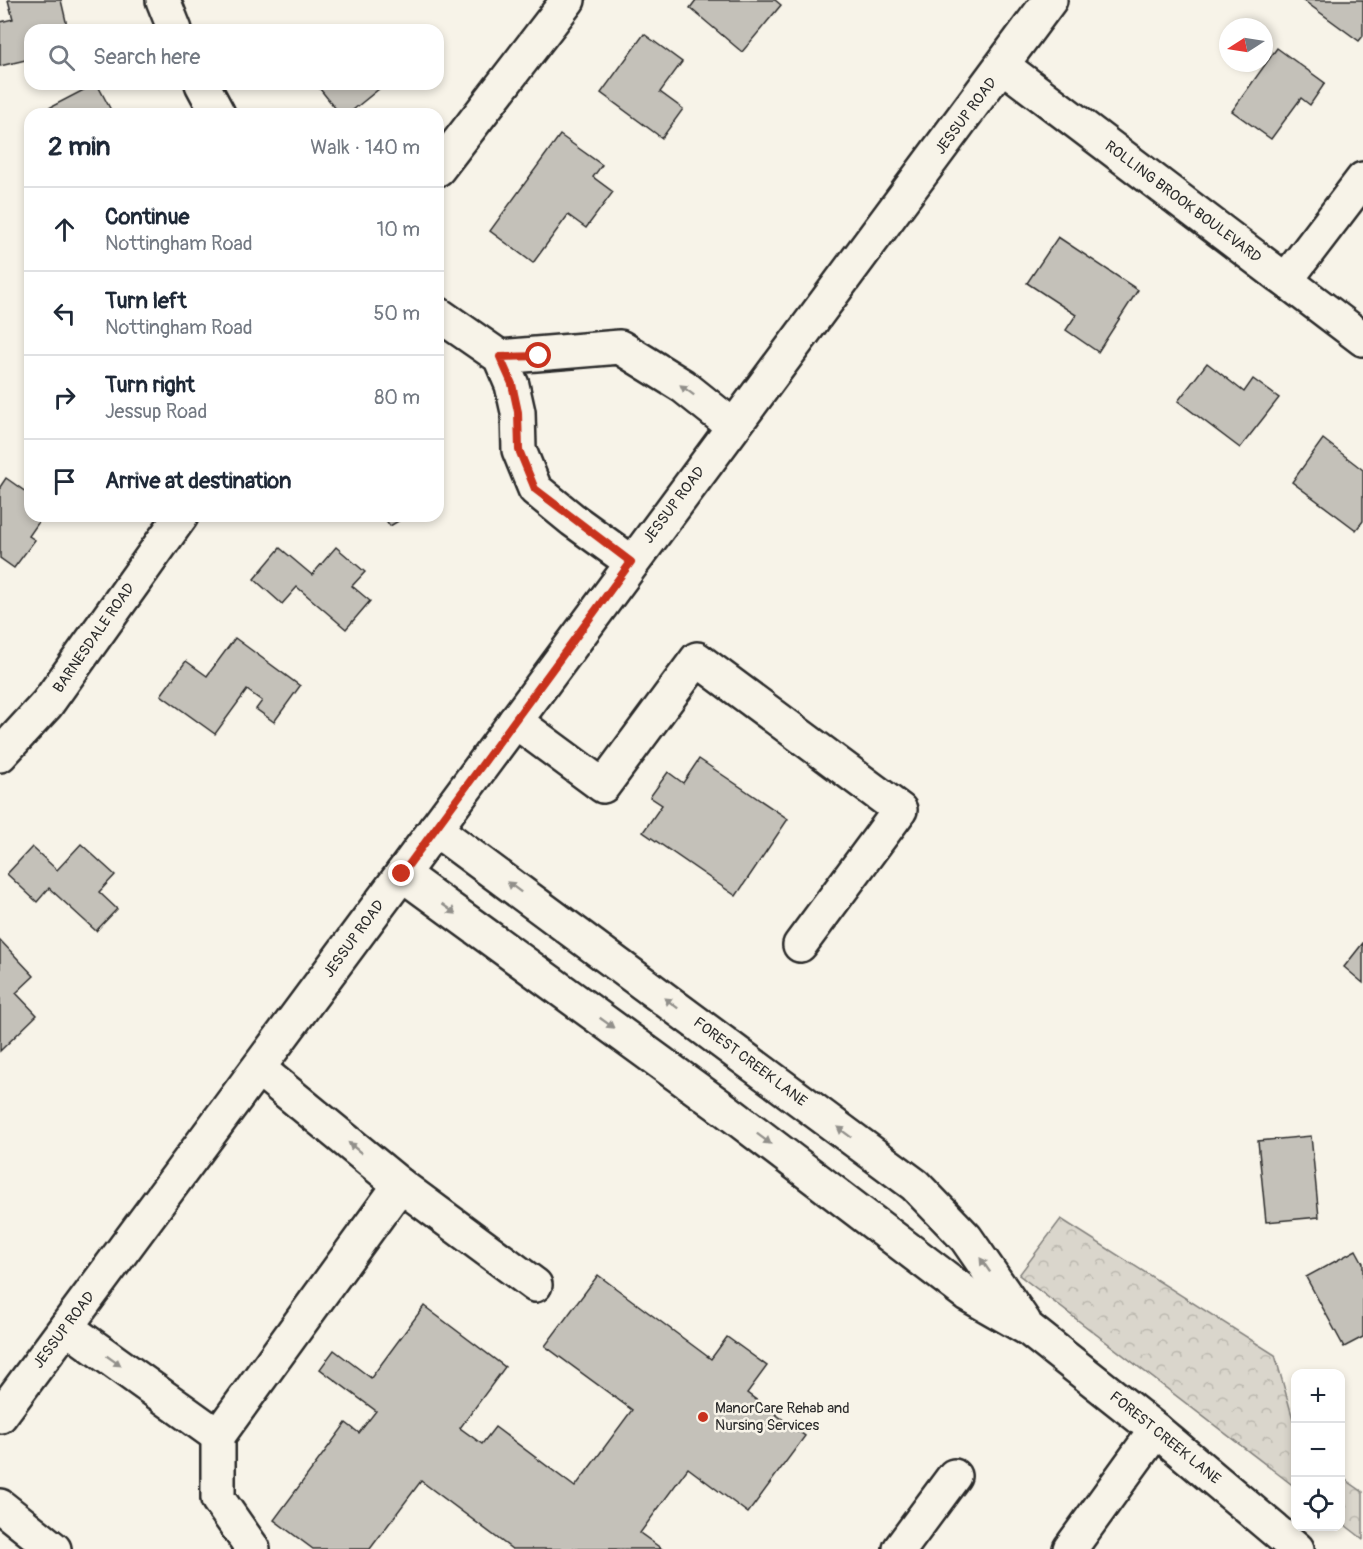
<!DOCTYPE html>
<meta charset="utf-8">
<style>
:root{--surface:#fff;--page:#f2f2f3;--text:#1f2937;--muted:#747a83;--line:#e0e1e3}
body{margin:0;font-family:Pangolin,sans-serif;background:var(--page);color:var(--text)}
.controls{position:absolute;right:18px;bottom:18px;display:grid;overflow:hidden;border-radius:12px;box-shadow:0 3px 9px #0003}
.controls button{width:54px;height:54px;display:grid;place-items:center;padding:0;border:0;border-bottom:2px solid var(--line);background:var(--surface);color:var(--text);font:30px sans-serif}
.compass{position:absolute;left:1219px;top:18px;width:54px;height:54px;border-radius:50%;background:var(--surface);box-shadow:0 3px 9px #0003;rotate:258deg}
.stop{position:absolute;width:18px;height:18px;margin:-14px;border:4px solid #c8321e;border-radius:50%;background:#fff}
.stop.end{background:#c8321e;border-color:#fff;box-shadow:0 2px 6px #0008}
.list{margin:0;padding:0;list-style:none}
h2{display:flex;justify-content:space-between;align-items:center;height:78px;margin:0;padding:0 24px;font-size:26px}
h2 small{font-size:20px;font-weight:400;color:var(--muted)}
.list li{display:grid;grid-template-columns:39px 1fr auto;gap:18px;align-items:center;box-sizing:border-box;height:84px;padding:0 24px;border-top:2px solid var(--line)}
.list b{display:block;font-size:22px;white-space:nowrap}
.list p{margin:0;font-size:20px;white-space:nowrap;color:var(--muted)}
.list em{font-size:20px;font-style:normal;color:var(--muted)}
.icon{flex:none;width:33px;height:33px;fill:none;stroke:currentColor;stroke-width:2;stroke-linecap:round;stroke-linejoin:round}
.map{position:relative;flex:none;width:1363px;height:1549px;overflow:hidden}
.search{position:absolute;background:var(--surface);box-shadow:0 3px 9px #0003;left:24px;top:24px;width:420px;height:66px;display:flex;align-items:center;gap:15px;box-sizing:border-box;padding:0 21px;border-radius:18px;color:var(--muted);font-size:22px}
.panel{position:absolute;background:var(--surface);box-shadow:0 3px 9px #0003;left:24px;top:108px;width:420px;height:414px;border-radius:18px}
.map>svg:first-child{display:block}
.forest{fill:url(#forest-crowns);stroke:#82807c;stroke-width:1.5}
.building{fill:#c4c1b9;stroke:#2b2b2b;stroke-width:1.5}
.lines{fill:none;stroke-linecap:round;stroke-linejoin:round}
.minor-casing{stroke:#2b2b2b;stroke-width:38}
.minor{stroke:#f7f3e8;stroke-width:33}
.oneway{fill:#918f8a}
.route{stroke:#c8321e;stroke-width:8}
.poi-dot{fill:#c8321e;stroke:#f7f3e8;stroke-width:2}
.labels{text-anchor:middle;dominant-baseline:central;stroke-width:5;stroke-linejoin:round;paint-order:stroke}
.street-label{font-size:15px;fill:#2b2b2b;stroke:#f7f3e8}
.poi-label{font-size:15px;fill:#2b2b2b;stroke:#f7f3e8;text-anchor:start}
</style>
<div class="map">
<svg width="1363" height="1549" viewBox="0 0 1363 1549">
<defs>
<pattern id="forest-crowns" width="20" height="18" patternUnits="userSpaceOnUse" patternTransform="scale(1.5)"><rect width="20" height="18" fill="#dad6cc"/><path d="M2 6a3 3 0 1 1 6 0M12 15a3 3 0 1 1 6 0" fill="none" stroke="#bbb8af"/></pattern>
</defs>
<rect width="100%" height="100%" fill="#f7f3e8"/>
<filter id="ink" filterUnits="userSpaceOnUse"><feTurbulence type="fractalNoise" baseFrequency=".0167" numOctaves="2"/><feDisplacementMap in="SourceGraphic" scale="12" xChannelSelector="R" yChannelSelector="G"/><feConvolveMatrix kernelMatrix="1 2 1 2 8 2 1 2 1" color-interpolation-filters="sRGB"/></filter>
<g filter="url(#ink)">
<!-- forest -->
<g class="forest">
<path d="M 1061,1219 L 1275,1355 L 1295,1426 L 1295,1487 L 1019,1275 Z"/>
<path d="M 1340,1476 L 1363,1492 L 1363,1539 L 1341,1522 Z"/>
</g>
<!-- building -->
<g class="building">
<path d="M 8,0 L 61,0 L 68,30 L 30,30 L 30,59 L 0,66 L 0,22 L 13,19 Z"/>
<path d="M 696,0 L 775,0 L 781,5 L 742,52 L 690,8 Z"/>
<path d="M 1303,0 L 1363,0 L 1363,36 L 1359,41 Z"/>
<path d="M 644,34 L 682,62 L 660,92 L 683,109 L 662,138 L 601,93 Z"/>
<path d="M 1277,48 L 1325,83 L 1310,105 L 1301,98 L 1271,139 L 1232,111 Z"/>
<path d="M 95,84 L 97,84 L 113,114 L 50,114 L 47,109 Z"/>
<path d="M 316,84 L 385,84 L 348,114 L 340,114 Z"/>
<path d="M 560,135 L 602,165 L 593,177 L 613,192 L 586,228 L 568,215 L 533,263 L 490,231 Z"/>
<path d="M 1058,237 L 1138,290 L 1098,352 L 1066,330 L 1076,315 L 1027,283 Z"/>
<path d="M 1207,363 L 1244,392 L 1253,379 L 1279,398 L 1240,448 L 1178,401 Z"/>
<path d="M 1323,439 L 1363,470 L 1363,521 L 1356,530 L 1292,482 Z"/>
<path d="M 6,478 L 30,495 L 30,516 L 43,516 L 29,536 L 35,540 L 14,568 L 0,558 L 0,487 Z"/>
<path d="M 383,516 L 407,516 L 390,526 Z"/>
<path d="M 336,547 L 365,572 L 352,586 L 370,601 L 346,629 L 297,587 L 282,604 L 254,579 L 280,548 L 312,575 Z"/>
<path d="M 235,638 L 300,686 L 274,722 L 256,709 L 262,701 L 247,690 L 215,734 L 161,695 L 186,661 L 207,676 Z"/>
<path d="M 699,759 L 788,819 L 736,896 L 643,832 L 662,805 L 650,797 L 668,772 L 683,783 Z"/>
<path d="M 81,844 L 115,875 L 99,892 L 117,909 L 96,931 L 49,888 L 37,902 L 7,874 L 32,847 L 57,870 Z"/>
<path d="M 0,940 L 34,976 L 16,993 L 37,1015 L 0,1051 Z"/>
<path d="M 1363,943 L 1363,983 L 1344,967 Z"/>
<path d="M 1311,1136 L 1319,1217 L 1266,1222 L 1258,1141 Z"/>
<path d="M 1356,1250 L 1363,1263 L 1363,1337 L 1344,1347 L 1306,1277 Z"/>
<path d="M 598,1275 L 711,1359 L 727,1337 L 767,1366 L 747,1393 L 805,1436 L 748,1513 L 688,1468 L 640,1533 L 662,1549 L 512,1549 L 421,1481 L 370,1549 L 313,1549 L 274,1520 L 346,1423 L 359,1433 L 376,1411 L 320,1369 L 334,1350 L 371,1378 L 424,1306 L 505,1367 L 460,1428 L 482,1444 L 495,1427 L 575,1487 L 632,1410 L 545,1346 Z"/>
</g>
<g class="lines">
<defs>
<g id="minor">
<path d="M 163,0 L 175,30"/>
<path d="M 1003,66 L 1363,339"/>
<path d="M 202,84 L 218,114"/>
<path d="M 438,169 L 568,0"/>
<path d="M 1286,280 L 1363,179"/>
<path d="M 438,314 L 500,357 L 512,385 L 518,412 L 519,450 L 535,489 L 573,520 L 631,562"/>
<path d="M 500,357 L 620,347 L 683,386 L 733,426"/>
<path d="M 515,721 L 603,786 L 697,659 L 900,810 L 800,945"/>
<path d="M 0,755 L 47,704 L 181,516"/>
<path d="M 435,829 L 915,1185 L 966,1238 L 1024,1322"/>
<path d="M 402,874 L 727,1111 L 967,1294 L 1030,1330 L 1156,1430 L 1297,1549"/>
<path d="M 259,1069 L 400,1185 L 535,1285"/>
<path d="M 66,1327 L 218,1436"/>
<path d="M 0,1416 L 1050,0"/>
<path d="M 0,1506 L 54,1549"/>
<path d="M 253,1549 L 218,1499 L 218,1436 L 400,1185"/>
<path d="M 900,1549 L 954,1476"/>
<path d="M 1070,1549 L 1156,1430"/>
</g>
</defs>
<!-- minor casing -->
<use href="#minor" class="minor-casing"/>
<!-- minor -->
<use href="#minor" class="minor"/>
</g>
<!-- one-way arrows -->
<defs><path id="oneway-solid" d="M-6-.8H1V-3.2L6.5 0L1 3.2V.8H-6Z" transform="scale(1.5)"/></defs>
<g class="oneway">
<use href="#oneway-solid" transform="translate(687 390) rotate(-143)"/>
<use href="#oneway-solid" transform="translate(514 887) rotate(-143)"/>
<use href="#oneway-solid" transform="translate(449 909) rotate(36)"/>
<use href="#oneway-solid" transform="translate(671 1003) rotate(-143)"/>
<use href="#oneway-solid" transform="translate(607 1023) rotate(36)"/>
<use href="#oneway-solid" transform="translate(844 1132) rotate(-143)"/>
<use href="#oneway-solid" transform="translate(764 1139) rotate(37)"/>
<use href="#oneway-solid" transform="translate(355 1148) rotate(-141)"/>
<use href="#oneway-solid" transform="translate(985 1265) rotate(-125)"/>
<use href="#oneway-solid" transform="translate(114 1361) rotate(35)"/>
</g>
</g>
<g class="lines" filter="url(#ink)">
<!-- route -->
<path class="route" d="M 402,874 L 631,562 L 535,489 L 519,450 L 518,412 L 512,384 L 500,357 L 539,356"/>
</g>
<!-- markers -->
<circle class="poi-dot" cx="703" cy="1417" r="6"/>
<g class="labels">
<!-- street labels -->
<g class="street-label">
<text transform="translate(966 116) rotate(-53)">JESSUP ROAD</text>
<text transform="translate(1183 202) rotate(37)">ROLLING BROOK BOULEVARD</text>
<text transform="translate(674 505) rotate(-53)">JESSUP ROAD</text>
<text transform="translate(94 638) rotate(-55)">BARNESDALE ROAD</text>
<text transform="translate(354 939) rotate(-54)">JESSUP ROAD</text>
<text transform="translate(750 1062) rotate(37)">FOREST CREEK LANE</text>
<text transform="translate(64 1330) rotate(-53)">JESSUP ROAD</text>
<text transform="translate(1165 1438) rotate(39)">FOREST CREEK LANE</text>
</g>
<!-- poi labels -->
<g class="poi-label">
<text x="715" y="1408">ManorCare Rehab and<tspan x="715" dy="17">Nursing Services</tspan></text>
</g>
</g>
</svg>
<div class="controls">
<button>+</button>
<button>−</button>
<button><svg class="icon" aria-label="locate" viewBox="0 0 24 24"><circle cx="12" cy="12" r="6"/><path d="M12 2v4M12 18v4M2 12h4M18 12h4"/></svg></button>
</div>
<svg class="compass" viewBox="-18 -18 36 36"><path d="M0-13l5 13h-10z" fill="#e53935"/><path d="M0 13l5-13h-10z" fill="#747a83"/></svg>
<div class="stop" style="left:539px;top:356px"></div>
<div class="stop end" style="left:402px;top:874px"></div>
<div class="search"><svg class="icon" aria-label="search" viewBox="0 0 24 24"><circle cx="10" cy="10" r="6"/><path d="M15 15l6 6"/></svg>Search here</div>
<section class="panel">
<h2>2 min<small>Walk · 140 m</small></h2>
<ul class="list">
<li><svg class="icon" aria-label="ahead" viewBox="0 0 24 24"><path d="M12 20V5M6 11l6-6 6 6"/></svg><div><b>Continue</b><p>Nottingham Road</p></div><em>10 m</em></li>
<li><svg class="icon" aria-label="left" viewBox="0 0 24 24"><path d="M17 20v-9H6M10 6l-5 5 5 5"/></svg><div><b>Turn left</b><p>Nottingham Road</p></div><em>50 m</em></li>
<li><svg class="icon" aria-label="right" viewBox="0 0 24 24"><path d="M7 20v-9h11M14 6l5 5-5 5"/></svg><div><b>Turn right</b><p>Jessup Road</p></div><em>80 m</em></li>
<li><svg class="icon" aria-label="arrive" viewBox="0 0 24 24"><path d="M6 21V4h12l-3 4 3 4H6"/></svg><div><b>Arrive at destination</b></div></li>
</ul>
</section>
</div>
